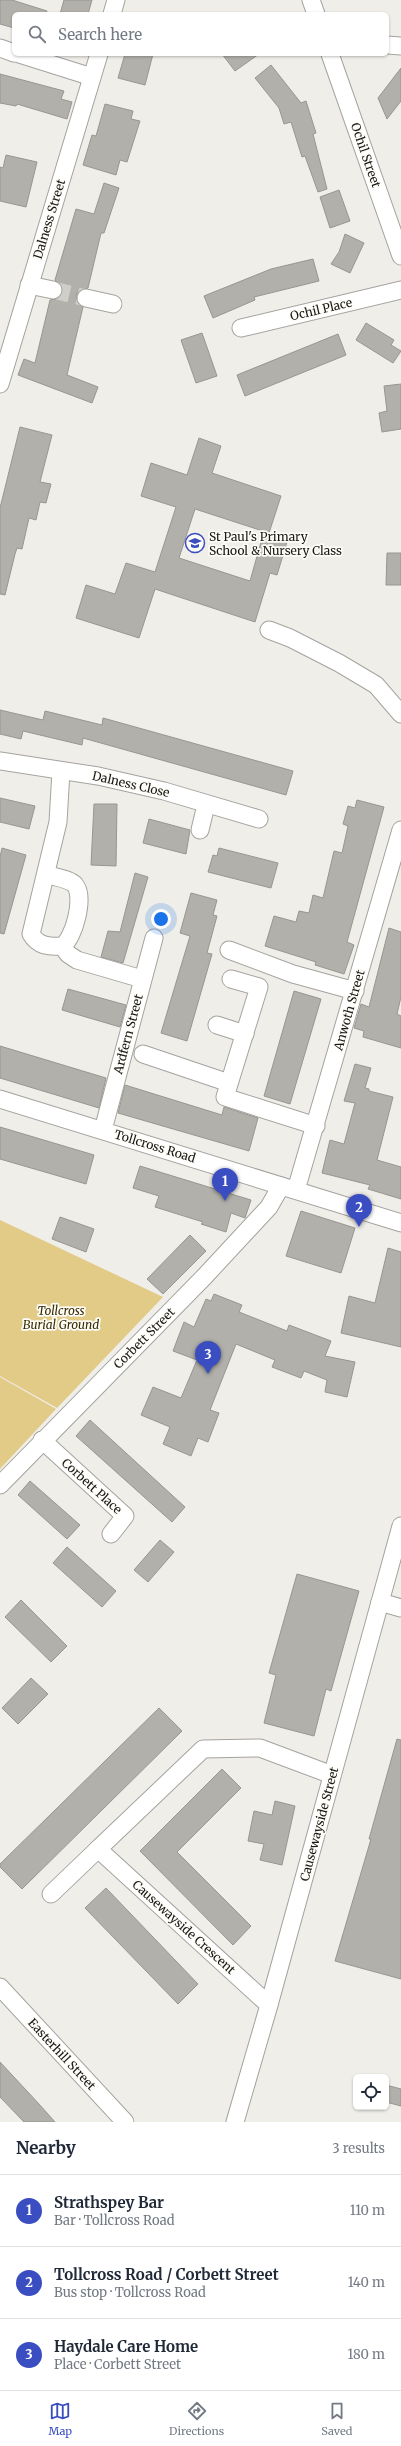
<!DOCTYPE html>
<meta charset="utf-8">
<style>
:root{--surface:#fff;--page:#f2f2f3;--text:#1f2937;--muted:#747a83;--line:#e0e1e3;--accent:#3a4ec1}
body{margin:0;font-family:Merriweather,serif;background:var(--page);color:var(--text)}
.controls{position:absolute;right:12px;bottom:12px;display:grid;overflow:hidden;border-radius:6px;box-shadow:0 1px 3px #0004}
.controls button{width:36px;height:36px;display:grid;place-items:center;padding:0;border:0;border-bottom:1px solid var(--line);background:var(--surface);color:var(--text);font:20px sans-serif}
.you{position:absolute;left:161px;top:919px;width:14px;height:14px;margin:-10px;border:3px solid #fff;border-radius:50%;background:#1a73e8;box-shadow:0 0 0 6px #1a73e833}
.badge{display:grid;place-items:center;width:26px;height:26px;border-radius:50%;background:var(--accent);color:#fff;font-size:13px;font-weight:700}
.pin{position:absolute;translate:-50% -33px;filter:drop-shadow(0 1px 2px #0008)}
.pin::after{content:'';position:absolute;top:21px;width:14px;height:12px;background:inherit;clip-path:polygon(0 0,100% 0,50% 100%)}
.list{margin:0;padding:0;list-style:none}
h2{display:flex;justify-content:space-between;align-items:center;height:52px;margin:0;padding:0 16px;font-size:17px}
h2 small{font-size:13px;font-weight:400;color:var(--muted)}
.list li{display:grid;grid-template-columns:26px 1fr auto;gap:12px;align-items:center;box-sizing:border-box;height:72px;padding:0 16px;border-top:1px solid var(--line)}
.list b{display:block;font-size:15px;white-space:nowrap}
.list p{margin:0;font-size:13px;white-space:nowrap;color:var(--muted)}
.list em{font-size:13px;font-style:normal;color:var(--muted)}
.icon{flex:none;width:22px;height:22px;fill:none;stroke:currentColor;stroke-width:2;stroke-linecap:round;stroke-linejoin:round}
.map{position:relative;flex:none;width:401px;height:2122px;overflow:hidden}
.search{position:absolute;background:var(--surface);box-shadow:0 1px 3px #0004;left:12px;right:12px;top:12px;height:44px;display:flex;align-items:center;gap:10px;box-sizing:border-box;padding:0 14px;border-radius:6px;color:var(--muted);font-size:15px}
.sheet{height:268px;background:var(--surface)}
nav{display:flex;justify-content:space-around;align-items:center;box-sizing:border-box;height:56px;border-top:1px solid var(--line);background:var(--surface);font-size:11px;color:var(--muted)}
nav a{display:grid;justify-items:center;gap:2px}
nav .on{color:var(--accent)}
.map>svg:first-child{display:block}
.green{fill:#e2ca87}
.building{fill:#b2b0ab;stroke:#979691}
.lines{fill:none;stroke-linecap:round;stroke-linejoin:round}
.minor-tunnel{stroke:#cfcec9;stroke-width:17;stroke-dasharray:17 8;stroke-linecap:butt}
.minor-casing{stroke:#a5a39f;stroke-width:19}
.minor{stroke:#fff;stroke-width:17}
.labels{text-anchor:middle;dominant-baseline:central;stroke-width:3.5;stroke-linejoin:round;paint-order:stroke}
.street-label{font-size:12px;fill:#171715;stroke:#fdfcf7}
.poi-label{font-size:12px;fill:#171715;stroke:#fdfcf7;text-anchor:start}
.park-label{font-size:12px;font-style:italic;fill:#372a00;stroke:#fdfcf7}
</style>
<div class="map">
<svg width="401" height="2122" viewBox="0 0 401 2122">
<rect width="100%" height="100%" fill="#f0eee9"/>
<!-- green -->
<g class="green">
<path d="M 0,1220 L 163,1297 L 57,1408 L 0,1376 Z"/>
<path d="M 0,1377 L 56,1409 L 0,1469 Z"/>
</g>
<!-- building -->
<g class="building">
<path d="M 0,0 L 12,0 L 47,11 L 46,14 L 14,14 L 14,28 L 0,24 Z"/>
<path d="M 64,0 L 92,0 L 88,14 L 60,14 Z"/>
<path d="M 125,54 L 153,54 L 145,85 L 118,78 Z"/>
<path d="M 222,54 L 259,54 L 235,71 Z"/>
<path d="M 271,65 L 301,103 L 306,101 L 316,133 L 313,134 L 327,189 L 318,192 L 305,156 L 302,157 L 291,122 L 284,124 L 279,108 L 255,78 Z"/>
<path d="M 401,68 L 401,101 L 387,119 L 378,98 Z"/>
<path d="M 0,74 L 64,91 L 61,99 L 72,102 L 67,119 L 17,104 L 16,106 L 0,103 Z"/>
<path d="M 105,104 L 133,111 L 131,119 L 140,121 L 127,162 L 120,160 L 116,175 L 83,165 L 92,135 L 96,136 Z"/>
<path d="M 6,155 L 37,162 L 26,207 L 0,201 L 0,167 L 3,168 Z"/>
<path d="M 104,183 L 119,188 L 104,233 L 101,233 L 88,288 L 79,291 L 76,295 L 77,301 L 83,307 L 67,375 L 98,387 L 92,403 L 18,375 L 24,359 L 35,363 L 50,300 L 56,299 L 63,292 L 62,287 L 55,280 L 76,209 L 94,214 Z"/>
<path d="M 339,190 L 350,221 L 330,228 L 320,197 Z"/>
<path d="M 345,234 L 364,243 L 350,273 L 331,264 L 339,252 Z"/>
<path d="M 313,259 L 319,281 L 254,297 L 255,300 L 213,318 L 204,296 L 271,269 Z"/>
<path d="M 366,323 L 394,340 L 391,345 L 401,351 L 393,363 L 356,340 Z"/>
<path d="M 202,333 L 217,376 L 196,383 L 181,340 Z"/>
<path d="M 338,334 L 346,355 L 245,396 L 237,375 Z"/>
<path d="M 401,384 L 401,429 L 382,432 L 379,413 L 387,411 L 384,386 Z"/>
<path d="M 20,427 L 52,435 L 40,482 L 51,484 L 46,503 L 40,502 L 36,520 L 29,518 L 22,549 L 17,548 L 15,554 L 5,595 L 0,594 L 0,508 Z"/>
<path d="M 199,438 L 221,446 L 212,473 L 281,496 L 269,533 L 195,509 L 179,558 L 250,581 L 263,535 L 287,542 L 277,575 L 270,573 L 255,622 L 155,589 L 139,638 L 76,618 L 86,585 L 115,594 L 126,563 L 155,572 L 176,507 L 141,496 L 151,463 L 187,475 Z"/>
<path d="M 387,553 L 401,553 L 401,585 L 386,585 Z"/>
<path d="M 0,710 L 43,720 L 45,711 L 102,725 L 103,718 L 293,771 L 286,795 L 83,738 L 82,745 L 23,731 L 21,739 L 0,734 Z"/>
<path d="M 0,798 L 35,806 L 29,829 L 0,822 Z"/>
<path d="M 357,800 L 384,807 L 347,942 L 354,945 L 344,974 L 315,965 L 316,962 L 265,946 L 274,916 L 296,922 L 299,911 L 309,913 L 313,895 L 323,898 L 334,851 L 342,853 L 348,826 L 343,824 L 348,806 L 355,808 Z"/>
<path d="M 94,804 L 117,804 L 116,866 L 91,865 Z"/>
<path d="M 149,819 L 190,830 L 186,854 L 143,843 Z"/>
<path d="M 2,848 L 26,855 L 4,934 L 0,933 L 0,857 Z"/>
<path d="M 219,848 L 278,863 L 271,888 L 208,872 L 213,855 L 217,856 Z"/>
<path d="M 135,873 L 148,877 L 123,963 L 101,957 L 108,931 L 120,932 Z"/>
<path d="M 191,893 L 217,900 L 213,915 L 217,916 L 207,953 L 212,954 L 187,1041 L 161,1033 L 190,936 L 180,933 Z"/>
<path d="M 389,928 L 401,932 L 401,997 L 397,1014 L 401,1016 L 401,1048 L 363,1037 L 364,1031 L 354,1028 L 361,1004 L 369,1007 Z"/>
<path d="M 68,989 L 126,1005 L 120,1027 L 62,1010 Z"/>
<path d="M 294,991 L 321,999 L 290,1104 L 264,1096 Z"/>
<path d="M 0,1046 L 106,1078 L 99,1108 L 0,1078 Z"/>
<path d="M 355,1064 L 371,1068 L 365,1088 L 369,1089 L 369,1091 L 393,1097 L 377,1160 L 401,1167 L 401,1199 L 368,1189 L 370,1185 L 322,1173 L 330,1140 L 344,1144 L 355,1103 L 344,1101 Z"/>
<path d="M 125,1085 L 222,1115 L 224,1107 L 258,1118 L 249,1151 L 118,1113 Z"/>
<path d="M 0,1127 L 94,1155 L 86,1184 L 0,1159 Z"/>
<path d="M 140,1166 L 251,1200 L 245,1218 L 231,1213 L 226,1232 L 201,1224 L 203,1222 L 155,1207 L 159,1196 L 133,1188 Z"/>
<path d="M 301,1211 L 355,1228 L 341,1273 L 286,1256 Z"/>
<path d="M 60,1217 L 94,1229 L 86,1252 L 52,1239 Z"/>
<path d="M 190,1235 L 206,1251 L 163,1294 L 147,1279 Z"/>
<path d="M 388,1248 L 401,1252 L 401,1347 L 341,1333 L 349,1296 L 375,1303 Z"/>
<path d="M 214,1294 L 242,1305 L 239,1312 L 287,1331 L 289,1325 L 331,1341 L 325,1356 L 355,1362 L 347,1397 L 325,1392 L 327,1380 L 304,1371 L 301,1378 L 272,1367 L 275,1360 L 236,1344 L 210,1410 L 219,1413 L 208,1442 L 198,1438 L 191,1456 L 163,1444 L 170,1427 L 141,1415 L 153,1387 L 181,1398 L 197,1360 L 173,1351 L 184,1322 L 194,1327 L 206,1299 L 211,1301 Z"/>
<path d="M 90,1420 L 185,1507 L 172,1522 L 76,1436 Z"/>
<path d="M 30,1481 L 80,1525 L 67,1539 L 18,1495 Z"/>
<path d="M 160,1540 L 174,1552 L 148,1582 L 134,1570 Z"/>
<path d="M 67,1547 L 116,1591 L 102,1607 L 53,1563 Z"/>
<path d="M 297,1574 L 359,1591 L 331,1691 L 326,1689 L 314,1736 L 264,1723 L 276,1675 L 269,1673 Z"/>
<path d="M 21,1600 L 67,1646 L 51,1662 L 5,1617 Z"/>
<path d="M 31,1678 L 48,1694 L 18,1724 L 2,1708 Z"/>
<path d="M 159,1708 L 182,1731 L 22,1889 L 0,1867 L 0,1864 Z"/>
<path d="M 397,1739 L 401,1740 L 401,1979 L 335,1961 L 371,1839 L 369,1839 Z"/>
<path d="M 222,1769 L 241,1788 L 177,1852 L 251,1926 L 233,1945 L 140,1851 Z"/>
<path d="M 275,1801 L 295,1806 L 282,1865 L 260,1860 L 264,1844 L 248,1841 L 254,1811 L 272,1815 Z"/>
<path d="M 106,1888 L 198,1984 L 178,2004 L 85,1908 Z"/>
<path d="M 0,2062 L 39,2104 L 55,2122 L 24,2122 L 0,2097 Z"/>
<path d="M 386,2085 L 401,2089 L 401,2106 L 386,2102 Z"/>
</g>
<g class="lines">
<!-- minor-tunnel -->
<path class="minor-tunnel" d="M 53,290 L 86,298"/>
<defs>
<g id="minor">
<path d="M 311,0 L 316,14"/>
<path d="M 112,14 L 116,0"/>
<path d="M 387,45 L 401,46"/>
<path d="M 0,48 L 14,53"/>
<path d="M 19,54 L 92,77"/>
<path d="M 330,54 L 401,256"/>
<path d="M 29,285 L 53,290"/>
<path d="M 86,298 L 113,304"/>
<path d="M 241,328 L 401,290"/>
<path d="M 0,384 L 99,54"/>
<path d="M 269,630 L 290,638 L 339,663 L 376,685 L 401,714"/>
<path d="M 0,761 L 98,776 L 164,791 L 259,819"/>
<path d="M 200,830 L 206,805"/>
<path d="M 46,874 C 54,877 70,879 75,885 C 85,897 74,939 62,946 C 49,947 38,946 31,934 L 58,822 L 61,771"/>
<path d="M 62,946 L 68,954 L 77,960 L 142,979"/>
<path d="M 229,950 L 293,974 L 355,991"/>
<path d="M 231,979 L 259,987 L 225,1097 L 316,1126"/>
<path d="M 217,1025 L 245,1034"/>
<path d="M 143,1054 L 229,1083"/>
<path d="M 0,1099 L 401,1223"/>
<path d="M 103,1130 L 154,938"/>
<path d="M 296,1190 L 401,830"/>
<path d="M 42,1440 L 125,1516 L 111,1534"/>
<path d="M 0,1485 L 205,1276 L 269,1207 L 281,1186"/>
<path d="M 380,1602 L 401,1608"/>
<path d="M 51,1894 L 98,1849"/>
<path d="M 0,1987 L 125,2122"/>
<path d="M 269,2005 L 98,1849 L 203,1749 L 260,1748 L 332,1775"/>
<path d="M 235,2122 L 269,2005 L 401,1526"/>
</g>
</defs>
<!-- minor casing -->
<use href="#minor" class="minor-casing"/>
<!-- minor -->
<use href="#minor" class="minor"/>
</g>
<!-- icons -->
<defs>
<symbol id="school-ring" viewBox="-11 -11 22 22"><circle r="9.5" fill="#fdfcf7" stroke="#3a4ec1" stroke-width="1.5"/><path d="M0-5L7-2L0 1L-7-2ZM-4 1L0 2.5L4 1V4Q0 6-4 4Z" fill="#3a4ec1"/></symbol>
</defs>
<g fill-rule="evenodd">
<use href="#school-ring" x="184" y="532" width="22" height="22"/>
</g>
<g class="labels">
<!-- street labels -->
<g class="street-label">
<text transform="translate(366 155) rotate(71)">Ochil Street</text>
<text transform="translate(49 219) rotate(-73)">Dalness Street</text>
<text transform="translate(321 309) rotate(-13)">Ochil Place</text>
<text transform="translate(131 784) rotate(13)">Dalness Close</text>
<text transform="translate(349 1010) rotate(-74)">Anwoth Street</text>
<text transform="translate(128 1034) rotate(-75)">Ardfern Street</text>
<text transform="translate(155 1146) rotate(17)">Tollcross Road</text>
<text transform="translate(144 1338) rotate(-45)">Corbett Street</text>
<text transform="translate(92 1486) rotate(42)">Corbett Place</text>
<text transform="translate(319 1824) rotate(-75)">Causewayside Street</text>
<text transform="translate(184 1927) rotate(42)">Causewayside Crescent</text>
<text transform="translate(62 2054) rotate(47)">Easterhill Street</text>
</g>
<!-- poi labels -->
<g class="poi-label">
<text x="209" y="536">St Paul's Primary<tspan x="209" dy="14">School &amp; Nursery Class</tspan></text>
</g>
<!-- park labels -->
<g class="park-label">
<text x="61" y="1310">Tollcross<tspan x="61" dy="14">Burial Ground</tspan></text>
</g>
</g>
</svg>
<div class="controls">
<button><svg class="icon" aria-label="locate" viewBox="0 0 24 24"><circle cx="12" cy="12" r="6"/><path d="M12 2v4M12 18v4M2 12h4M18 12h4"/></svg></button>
</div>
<div class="you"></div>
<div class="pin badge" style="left:225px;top:1201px">1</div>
<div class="pin badge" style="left:359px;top:1227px">2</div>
<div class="pin badge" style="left:208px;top:1374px">3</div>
<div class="search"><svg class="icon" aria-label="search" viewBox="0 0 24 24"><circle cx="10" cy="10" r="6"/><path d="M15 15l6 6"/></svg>Search here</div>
</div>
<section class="sheet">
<h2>Nearby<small>3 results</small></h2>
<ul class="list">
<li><span class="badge">1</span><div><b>Strathspey Bar</b><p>Bar · Tollcross Road</p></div><em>110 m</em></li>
<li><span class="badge">2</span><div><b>Tollcross Road / Corbett Street</b><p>Bus stop · Tollcross Road</p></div><em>140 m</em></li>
<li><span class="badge">3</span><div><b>Haydale Care Home</b><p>Place · Corbett Street</p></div><em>180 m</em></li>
</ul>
</section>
<nav>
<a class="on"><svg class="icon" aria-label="map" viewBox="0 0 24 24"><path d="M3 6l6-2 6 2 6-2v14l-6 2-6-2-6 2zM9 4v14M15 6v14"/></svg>Map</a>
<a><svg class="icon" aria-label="directions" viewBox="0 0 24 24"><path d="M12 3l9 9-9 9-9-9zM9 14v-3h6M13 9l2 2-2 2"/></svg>Directions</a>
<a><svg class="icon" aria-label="saved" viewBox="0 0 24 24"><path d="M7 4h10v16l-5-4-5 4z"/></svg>Saved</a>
</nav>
